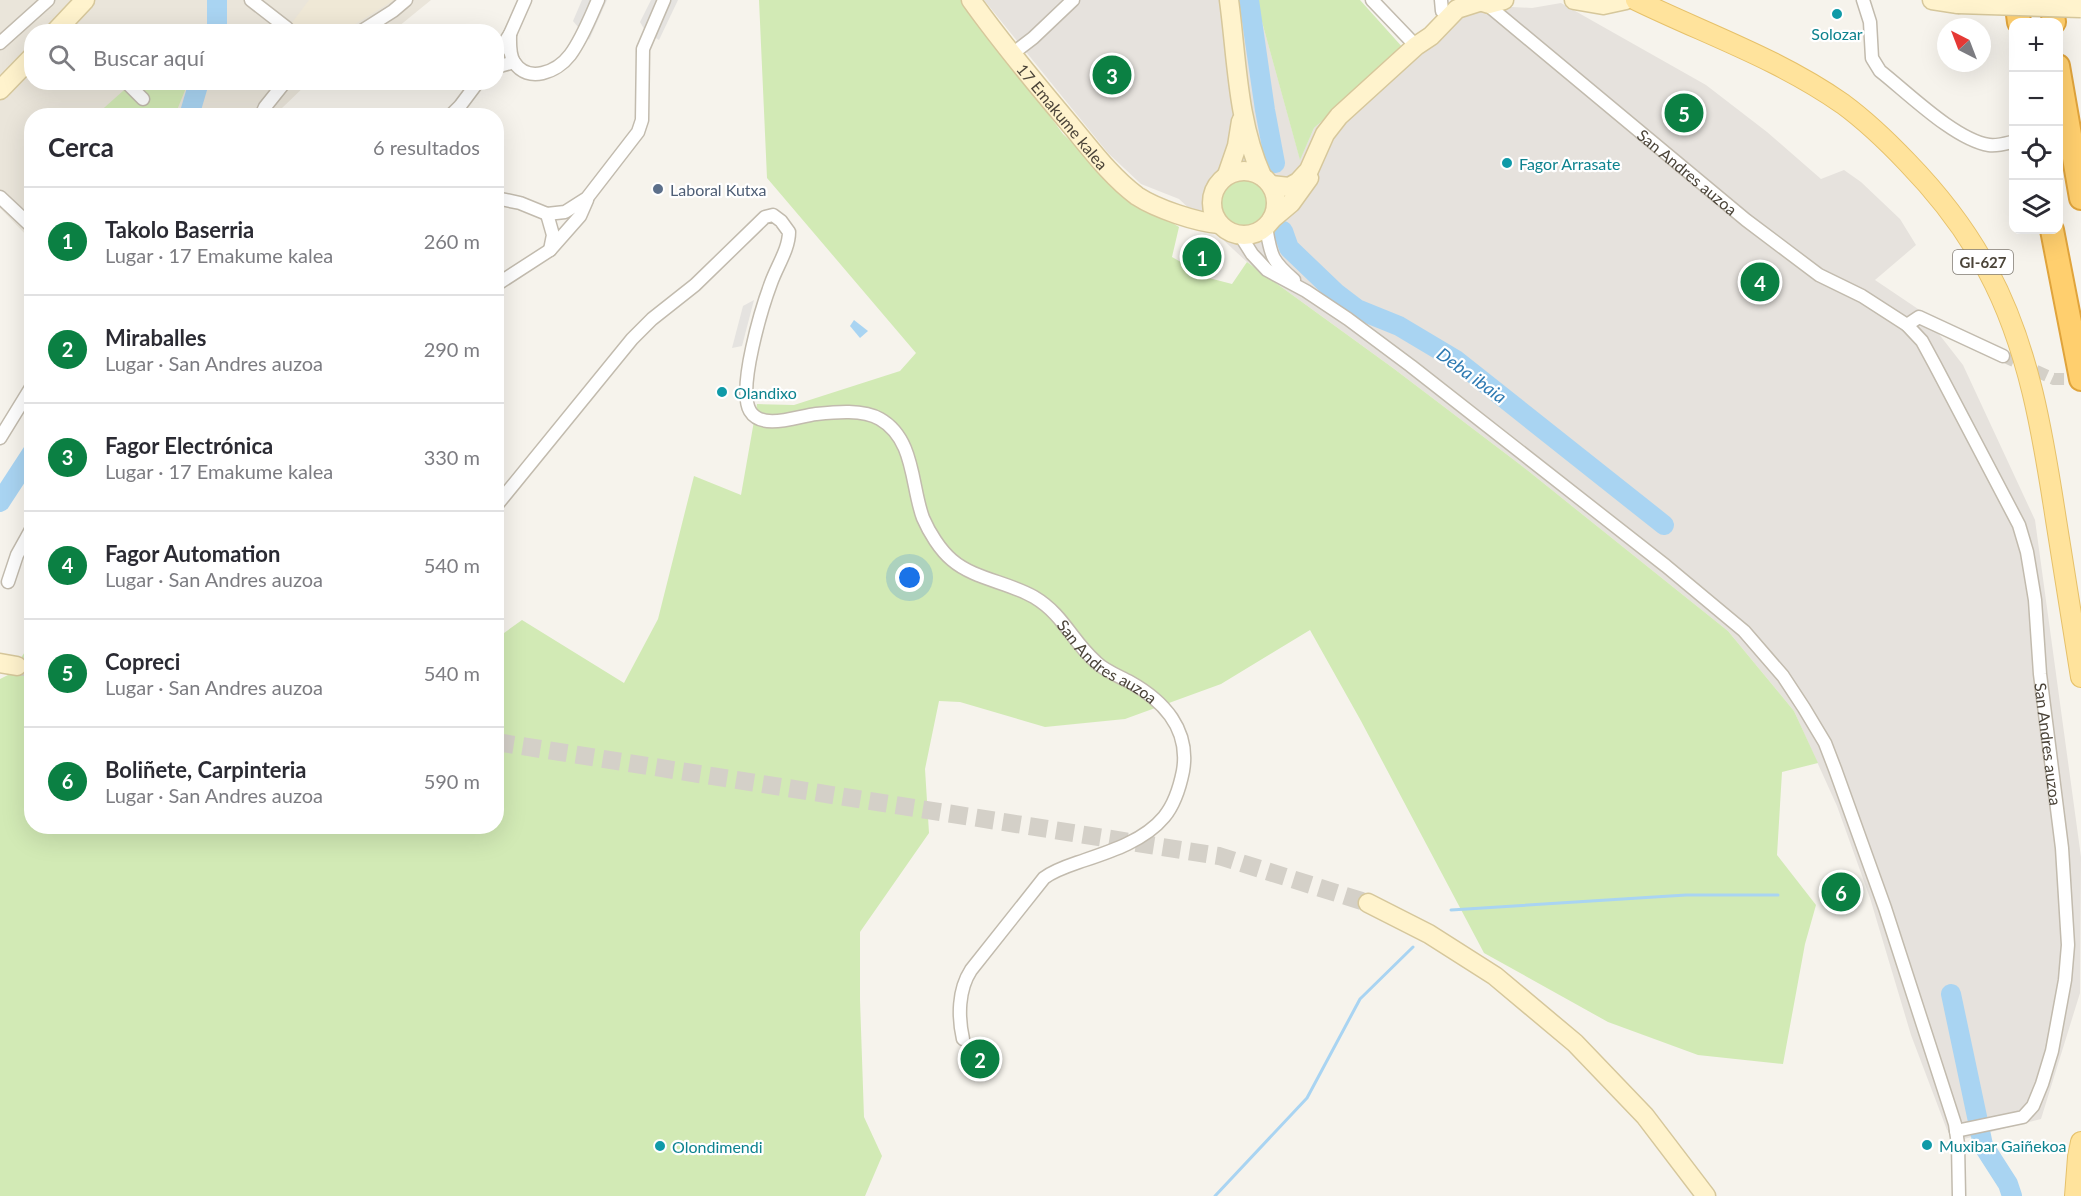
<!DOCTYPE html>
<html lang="es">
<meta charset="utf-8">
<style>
:root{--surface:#fff;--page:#f7f7f7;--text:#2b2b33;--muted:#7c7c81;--line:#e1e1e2;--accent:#0b8043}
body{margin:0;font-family:Lato,sans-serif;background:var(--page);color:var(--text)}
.controls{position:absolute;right:18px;top:18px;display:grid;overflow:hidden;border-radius:12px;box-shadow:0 6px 24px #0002}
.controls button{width:54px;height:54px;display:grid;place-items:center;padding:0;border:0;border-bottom:2px solid var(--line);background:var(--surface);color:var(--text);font:30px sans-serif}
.compass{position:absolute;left:1937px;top:18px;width:54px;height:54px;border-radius:50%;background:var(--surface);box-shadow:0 6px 24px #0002;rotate:318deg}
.you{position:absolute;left:910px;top:578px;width:21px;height:21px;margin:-15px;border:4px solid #fff;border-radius:50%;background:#1a73e8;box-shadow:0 0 0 9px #1a73e833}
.badge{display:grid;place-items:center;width:39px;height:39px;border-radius:50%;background:var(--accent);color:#fff;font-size:20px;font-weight:700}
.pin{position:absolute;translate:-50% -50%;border:3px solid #fff;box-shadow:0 2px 6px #0006}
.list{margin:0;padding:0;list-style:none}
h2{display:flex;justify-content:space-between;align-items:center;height:78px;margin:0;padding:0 24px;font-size:26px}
h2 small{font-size:20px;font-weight:400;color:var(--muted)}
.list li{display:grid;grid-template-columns:39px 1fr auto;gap:18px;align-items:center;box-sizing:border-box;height:108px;padding:0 24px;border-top:2px solid var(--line)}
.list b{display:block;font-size:22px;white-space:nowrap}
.list p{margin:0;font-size:20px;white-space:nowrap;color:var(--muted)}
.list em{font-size:20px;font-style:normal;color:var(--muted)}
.icon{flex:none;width:33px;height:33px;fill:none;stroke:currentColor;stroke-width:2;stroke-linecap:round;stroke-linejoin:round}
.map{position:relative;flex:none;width:2081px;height:1196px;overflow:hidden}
.search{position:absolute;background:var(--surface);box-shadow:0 6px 24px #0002;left:24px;top:24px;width:480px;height:66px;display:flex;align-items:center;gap:15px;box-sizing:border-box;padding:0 21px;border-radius:24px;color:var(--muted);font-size:22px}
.panel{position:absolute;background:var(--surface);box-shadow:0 6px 24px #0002;left:24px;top:108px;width:480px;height:726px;border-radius:24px}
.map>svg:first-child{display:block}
.residential{fill:#eae5da}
.industrial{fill:#e6e2dd}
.education{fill:#efe8d6}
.green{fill:#d2eab5}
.parking{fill:#e5e3e0}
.water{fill:#a9d4f2}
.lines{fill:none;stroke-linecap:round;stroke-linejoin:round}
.stream{stroke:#a9d4f2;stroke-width:3}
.river{stroke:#a9d4f2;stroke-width:20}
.street-tunnel{stroke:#d4d0c8;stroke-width:12;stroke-dasharray:12 6;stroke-linecap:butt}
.secondary-tunnel{stroke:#d4d0c8;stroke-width:18;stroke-dasharray:18 9;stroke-linecap:butt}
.street-casing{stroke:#c2bbae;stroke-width:15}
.secondary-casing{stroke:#d6c79b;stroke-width:21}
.primary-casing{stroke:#e6c16a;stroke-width:22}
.highway-casing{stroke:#e0a43c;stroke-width:26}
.street{stroke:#fff;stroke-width:12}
.secondary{stroke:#fff3cd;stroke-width:18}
.primary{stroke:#ffe39c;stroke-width:20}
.highway{stroke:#ffcf6e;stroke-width:22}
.secondary-bridge-casing{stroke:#d6c79b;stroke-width:21;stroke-linecap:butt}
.secondary-bridge{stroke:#fff3cd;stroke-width:18}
.culture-dot{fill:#0f9aa8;stroke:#fff;stroke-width:2}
.service-dot{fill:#5c6f8a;stroke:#fff;stroke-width:2}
.labels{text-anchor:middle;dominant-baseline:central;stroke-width:4.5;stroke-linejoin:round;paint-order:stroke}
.shield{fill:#fff;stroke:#817c74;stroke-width:1.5}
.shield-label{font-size:15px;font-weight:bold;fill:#4b4439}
.culture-label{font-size:16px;fill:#0d838f;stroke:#fff;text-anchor:start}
.street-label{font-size:16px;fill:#4b4439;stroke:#fff}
.service-label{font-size:16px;fill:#4e5e75;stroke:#fff;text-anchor:start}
.water-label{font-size:18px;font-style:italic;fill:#2e7ab2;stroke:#fff}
</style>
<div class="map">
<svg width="2081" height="1196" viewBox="0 0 2081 1196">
<rect width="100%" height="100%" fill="#f6f3ec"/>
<!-- residential -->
<path class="residential" d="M 0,0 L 431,0 L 393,31 L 32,32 L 32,82 L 308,83 L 282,108 L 279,115 L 32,116 L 31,240 L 0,208 Z"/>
<!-- industrial -->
<path class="industrial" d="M 984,0 L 1256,0 L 1300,159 L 1314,128 L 1455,4 L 1532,8 L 1561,3 L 1706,85 L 1767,132 L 1821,179 L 1844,170 L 1861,182 L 1900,219 L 1916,245 L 1875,280 L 1921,311 L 1963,365 L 2035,520 L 2081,857 L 2080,993 L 2041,1119 L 1964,1139 L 1947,1130 L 1911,1035 L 1870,898 L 1837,806 L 1794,711 L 1728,631 L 1522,466 L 1393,368 L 1247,262 L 1179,199 L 1141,184 L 1108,153 Z"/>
<!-- education -->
<path class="education" d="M 309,0 L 394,0 L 344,31 L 285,32 Z"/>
<!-- green -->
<g class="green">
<path d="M 759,0 L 965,0 L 1063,134 L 1129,196 L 1179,227 L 1172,257 L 1209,278 L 1232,284 L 1247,262 L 1393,368 L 1522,466 L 1728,631 L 1794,711 L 1818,763 L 1782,772 L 1777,855 L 1816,905 L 1805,944 L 1783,1064 L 1698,1055 L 1608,1022 L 1484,953 L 1361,721 L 1310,630 L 1221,684 L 1125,719 L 1045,727 L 960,702 L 939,701 L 925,769 L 929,833 L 860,932 L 860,1000 L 864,1117 L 882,1156 L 865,1196 L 0,1196 L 0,679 L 10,674 L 31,643 L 32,826 L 496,826 L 497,638 L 522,620 L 624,683 L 658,619 L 694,476 L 741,495 L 757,404 L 794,405 L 900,371 L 916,353 L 767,178 Z"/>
<path d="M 1256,0 L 1360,0 L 1404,49 L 1314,128 L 1300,160 Z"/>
<path d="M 168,82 L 188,83 L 175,115 L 96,115 L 132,83 Z"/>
<circle cx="1243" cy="203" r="23"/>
</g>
<!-- parking -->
<g class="parking">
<path d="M 582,0 L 607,0 L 589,40 L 573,21 Z"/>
<path d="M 651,0 L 678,0 L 659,40 L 646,32 L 640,22 Z"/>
<path d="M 754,300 L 742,346 L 732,348 L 743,306 Z"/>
</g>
<!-- water -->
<path class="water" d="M 854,320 L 868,331 L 860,338 L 850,326 Z"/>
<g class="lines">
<!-- stream -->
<g class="stream">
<path d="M 1451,910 L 1686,895 L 1778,895"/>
<path d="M 1215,1196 L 1307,1098 L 1360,999 L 1413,947"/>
</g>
<!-- river -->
<g class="river">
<path d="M 1249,0 L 1265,110 L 1275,163"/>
<path d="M 215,32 L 217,26 L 217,0"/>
<path d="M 189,116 L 199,82"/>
<path d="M 1283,231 L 1289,248 L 1336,293 L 1357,309 L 1399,326 L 1456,360 L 1664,525"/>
<path d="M 0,502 L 32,453"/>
<path d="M 1951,994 L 1983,1145 L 2008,1184 L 2012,1196"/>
</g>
<!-- street-tunnel -->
<path class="street-tunnel" d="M 2003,356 L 2054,379 L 2081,379"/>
<!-- secondary-tunnel -->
<g class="secondary-tunnel">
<path d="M 17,666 L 32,668"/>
<path d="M 496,742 L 1219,856 L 1368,903"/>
</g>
<defs>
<g id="street">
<path d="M 251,0 L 287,28"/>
<path d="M 1372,0 L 1416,46"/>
<path d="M 1441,0 L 1442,11"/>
<path d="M 1863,0 L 1870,22 L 1872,58 L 1880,71 C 1907,92 1955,140 1989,145 C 1997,146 2004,144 2012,142"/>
<path id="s1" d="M 1484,4 L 1490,7 L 1746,220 L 1819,275 L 1862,296 L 1907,325 L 1922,341 L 1935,365 L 2019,525 L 2027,552 L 2035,600 L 2040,674 L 2062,848 L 2068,945 L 2065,980 L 2052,1051 L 2042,1084 L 2033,1106 L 2023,1117 L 1956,1131"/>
<path d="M 360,32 L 393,11 L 406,0"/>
<path d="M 510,34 C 510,43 509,54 514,62 C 528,84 557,72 570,55 C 582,39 590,18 598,0"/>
<path d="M 0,43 L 48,0"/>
<path d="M 1012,54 L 1033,38 L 1073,0"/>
<path d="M 496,56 L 510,34 L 525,0"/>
<path d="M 496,67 L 514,62"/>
<path d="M 126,82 L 143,99"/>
<path d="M 261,116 L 265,107 L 285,82"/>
<path d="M 450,116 L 460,106 L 478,82"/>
<path d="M 0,197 L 32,227"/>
<path d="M 496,198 L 520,203 L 547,214 L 565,212 L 587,198 L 638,132 L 642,120 L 643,49 L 664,0"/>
<path d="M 547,214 L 553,235 L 550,250"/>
<path d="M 1266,227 C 1271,256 1271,260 1294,280"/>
<path d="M 1240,235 L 1252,254 L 1267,270 L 1306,291 L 1348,319 L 1411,366 L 1666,566 L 1744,631 L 1783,676 L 1804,708 L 1825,743 L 1835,769 L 1885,908 L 1955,1124 L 1958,1144 L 1959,1196"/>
<path d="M 496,285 L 550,250 L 580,216 L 587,200"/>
<path d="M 1907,325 L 1919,317 L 2003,356"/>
<path d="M 0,438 L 32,386"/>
<path id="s2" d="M 496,506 L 632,339 L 652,319 L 695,285 L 765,217 L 773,215 L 781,221 L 789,232 C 789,249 777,266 771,283 C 762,307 737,389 750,411 C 762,431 798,416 816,414 C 835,412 863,409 880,419 C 915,439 911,486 923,518 C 929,532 940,550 952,560 C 974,579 1008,582 1034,597 C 1064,615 1071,640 1096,662 C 1105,671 1119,676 1130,682 C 1164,701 1190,730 1183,771 C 1180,786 1174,805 1164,817 C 1145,840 1112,851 1085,860 C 1071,865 1056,869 1044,878 L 971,970 C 958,990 958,1017 963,1039"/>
<path d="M 8,582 L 17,555 L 32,528"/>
</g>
<g id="secondary">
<path id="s3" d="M 971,0 C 1001,42 1035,83 1068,122 C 1090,148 1110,176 1137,196 C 1157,209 1196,222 1219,224"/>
<path d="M 1229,0 C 1237,59 1237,121 1262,176"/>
<path d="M 1476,0 L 1489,4 L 1504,0"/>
<path d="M 1574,0 L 1603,5 L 1626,0"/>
<path d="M 1932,0 L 1958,4"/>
<path d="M 55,32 L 85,0"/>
<path d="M 0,90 L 32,57"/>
<circle cx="1244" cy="203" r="32"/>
<path d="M 1227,175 L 1237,146 L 1241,121"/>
<path d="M 1271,185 L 1289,187 L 1298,182 L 1309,170 L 1325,134 L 1339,116 L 1416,46 L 1431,36 L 1457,9 L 1479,2"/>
<path d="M 1272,219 L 1291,203 L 1309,178"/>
<path d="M 0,663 L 17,666"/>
<path d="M 1368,903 L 1429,934 L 1495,976 L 1575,1043 L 1645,1116 L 1706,1196"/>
</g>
<g id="primary">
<path d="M 1636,0 C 1706,34 1779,59 1843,104 C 1866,121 1887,141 1907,162 C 1938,194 1967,231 1988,271 C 2029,347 2043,435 2056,520 C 2064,572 2073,624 2081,677"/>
<path d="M 2075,1196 L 2078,1157 L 2081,1142"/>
</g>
<g id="highway">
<path d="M 2016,0 L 2019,22"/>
<path d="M 2051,0 L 2054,22"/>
<path d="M 2058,66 L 2081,198"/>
<path d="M 2052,230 L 2081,379"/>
</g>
</defs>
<!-- street casing -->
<use href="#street" class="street-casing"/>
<!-- secondary casing -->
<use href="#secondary" class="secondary-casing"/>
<!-- primary casing -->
<use href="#primary" class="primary-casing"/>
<!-- highway casing -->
<use href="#highway" class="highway-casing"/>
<!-- street -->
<use href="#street" class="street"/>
<!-- secondary -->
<use href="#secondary" class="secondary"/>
<!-- primary -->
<use href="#primary" class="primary"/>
<!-- highway -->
<use href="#highway" class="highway"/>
<defs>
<path id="secondary-bridge" d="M 1958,4 L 2081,8"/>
</defs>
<!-- secondary-bridge casing -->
<use href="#secondary-bridge" class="secondary-bridge-casing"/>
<!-- secondary-bridge -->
<use href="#secondary-bridge" class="secondary-bridge"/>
</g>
<!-- markers -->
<g class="culture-dot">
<circle cx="1837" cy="14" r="6"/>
<circle cx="1507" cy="163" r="6"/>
<circle cx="722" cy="392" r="6"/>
<circle cx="1927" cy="1145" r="6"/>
<circle cx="660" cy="1146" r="6"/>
</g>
<circle class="service-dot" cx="658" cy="189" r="6"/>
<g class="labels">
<!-- shield labels -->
<rect class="shield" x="1953" y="250" width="60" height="24" rx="4.5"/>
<g class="shield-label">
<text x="1983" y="262">GI-627</text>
</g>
<!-- culture labels -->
<g class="culture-label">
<text x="1837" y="33" text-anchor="middle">Solozar</text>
<text x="1519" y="163">Fagor Arrasate</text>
<text x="734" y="392">Olandixo</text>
<text x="1939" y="1145">Muxibar Gaiñekoa</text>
<text x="672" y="1146">Olondimendi</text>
</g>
<!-- street labels -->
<g class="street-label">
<text stroke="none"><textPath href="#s3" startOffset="148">17 Emakume kalea</textPath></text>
<text stroke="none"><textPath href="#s1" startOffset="264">San Andres auzoa</textPath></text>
<text stroke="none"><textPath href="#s2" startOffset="1101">San Andres auzoa</textPath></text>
<text stroke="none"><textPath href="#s1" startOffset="984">San Andres auzoa</textPath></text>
</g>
<!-- service labels -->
<g class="service-label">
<text x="670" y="189">Laboral Kutxa</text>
</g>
<!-- water labels -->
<g class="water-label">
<text transform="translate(1472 375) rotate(36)">Deba ibaia</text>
</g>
</g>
</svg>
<div class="controls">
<button>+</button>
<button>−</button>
<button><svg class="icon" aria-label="locate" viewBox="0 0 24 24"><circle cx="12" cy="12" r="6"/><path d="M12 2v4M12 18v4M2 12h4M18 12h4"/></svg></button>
<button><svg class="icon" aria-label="layers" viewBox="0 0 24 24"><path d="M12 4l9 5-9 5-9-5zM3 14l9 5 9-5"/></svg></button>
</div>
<svg class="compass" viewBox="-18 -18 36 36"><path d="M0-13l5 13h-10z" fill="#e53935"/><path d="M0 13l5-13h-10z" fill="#7c7c81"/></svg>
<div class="you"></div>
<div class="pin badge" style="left:1202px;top:257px">1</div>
<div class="pin badge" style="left:980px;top:1059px">2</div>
<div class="pin badge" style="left:1112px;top:75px">3</div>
<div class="pin badge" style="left:1760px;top:282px">4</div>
<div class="pin badge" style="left:1684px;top:113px">5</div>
<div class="pin badge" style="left:1841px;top:892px">6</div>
<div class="search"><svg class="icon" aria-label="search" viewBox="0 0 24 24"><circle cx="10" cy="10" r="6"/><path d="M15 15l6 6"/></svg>Buscar aquí</div>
<section class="panel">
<h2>Cerca<small>6 resultados</small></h2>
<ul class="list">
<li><span class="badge">1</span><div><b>Takolo Baserria</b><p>Lugar · 17 Emakume kalea</p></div><em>260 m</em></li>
<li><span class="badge">2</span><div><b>Miraballes</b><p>Lugar · San Andres auzoa</p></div><em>290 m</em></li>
<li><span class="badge">3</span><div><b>Fagor Electrónica</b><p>Lugar · 17 Emakume kalea</p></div><em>330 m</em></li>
<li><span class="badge">4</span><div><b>Fagor Automation</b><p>Lugar · San Andres auzoa</p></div><em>540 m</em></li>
<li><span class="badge">5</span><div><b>Copreci</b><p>Lugar · San Andres auzoa</p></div><em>540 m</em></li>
<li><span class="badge">6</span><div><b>Boliñete, Carpinteria</b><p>Lugar · San Andres auzoa</p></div><em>590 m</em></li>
</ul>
</section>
</div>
